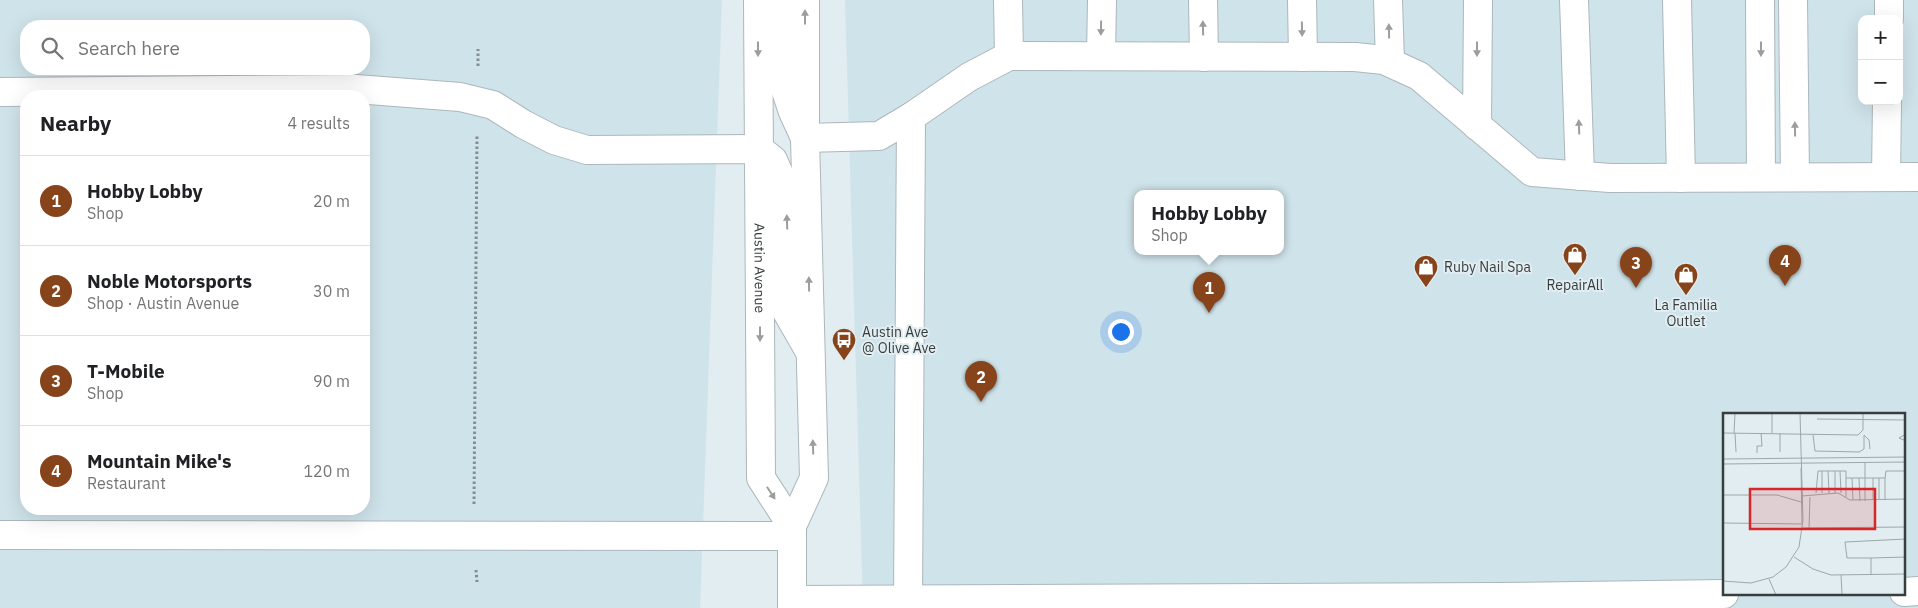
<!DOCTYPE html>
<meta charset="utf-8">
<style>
:root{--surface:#fff;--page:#f6f6f6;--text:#202124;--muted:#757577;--line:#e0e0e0;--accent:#874319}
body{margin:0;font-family:"IBM Plex Sans",sans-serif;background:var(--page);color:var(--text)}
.controls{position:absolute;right:15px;top:15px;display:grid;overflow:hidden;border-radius:10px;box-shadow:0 5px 20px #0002}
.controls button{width:45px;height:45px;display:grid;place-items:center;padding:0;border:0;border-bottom:1px solid var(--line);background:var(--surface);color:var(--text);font:25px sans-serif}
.you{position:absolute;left:1120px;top:331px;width:18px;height:18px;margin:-12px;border:4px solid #fff;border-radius:50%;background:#1a73e8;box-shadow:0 0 0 8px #1a73e833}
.badge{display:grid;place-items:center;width:32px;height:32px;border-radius:50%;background:var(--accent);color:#fff;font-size:16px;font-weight:700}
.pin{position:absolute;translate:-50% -41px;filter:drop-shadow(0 1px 2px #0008)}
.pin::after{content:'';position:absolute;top:26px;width:18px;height:15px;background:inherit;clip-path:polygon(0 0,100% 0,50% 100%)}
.popup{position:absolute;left:1134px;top:190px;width:150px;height:65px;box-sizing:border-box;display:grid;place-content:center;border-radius:10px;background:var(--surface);filter:drop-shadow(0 1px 4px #0005);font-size:16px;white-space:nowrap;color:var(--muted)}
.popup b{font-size:19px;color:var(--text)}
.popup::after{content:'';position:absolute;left:50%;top:100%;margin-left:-10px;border:10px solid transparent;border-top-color:var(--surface)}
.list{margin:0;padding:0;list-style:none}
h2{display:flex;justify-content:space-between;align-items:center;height:65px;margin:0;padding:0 20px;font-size:21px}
h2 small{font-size:16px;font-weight:400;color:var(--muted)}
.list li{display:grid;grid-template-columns:32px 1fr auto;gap:15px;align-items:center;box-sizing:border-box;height:90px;padding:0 20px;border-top:1px solid var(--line)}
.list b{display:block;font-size:19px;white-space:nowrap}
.list p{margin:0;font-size:16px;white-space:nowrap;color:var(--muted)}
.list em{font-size:16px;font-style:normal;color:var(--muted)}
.icon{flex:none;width:28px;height:28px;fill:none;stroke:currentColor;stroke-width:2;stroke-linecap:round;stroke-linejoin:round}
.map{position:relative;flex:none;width:1918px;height:608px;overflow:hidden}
.search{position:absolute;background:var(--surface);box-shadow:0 5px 20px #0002;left:20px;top:20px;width:350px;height:55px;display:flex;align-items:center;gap:12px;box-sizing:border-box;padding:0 18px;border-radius:20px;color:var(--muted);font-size:19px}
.panel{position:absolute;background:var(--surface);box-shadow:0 5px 20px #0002;left:20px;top:90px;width:350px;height:425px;border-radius:20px}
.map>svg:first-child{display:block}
.built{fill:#cfe3ea;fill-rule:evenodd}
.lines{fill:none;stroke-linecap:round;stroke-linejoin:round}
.minor-casing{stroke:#acb7bc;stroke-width:30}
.path{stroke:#858d90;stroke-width:3;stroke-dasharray:2.5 2.5;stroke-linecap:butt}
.minor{stroke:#fff;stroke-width:28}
.oneway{fill:#9c9e9e}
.labels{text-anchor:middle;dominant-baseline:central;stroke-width:4;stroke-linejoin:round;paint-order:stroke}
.street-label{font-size:14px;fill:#383d3e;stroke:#e1edf1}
.poi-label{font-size:14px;fill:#383d3e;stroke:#e1edf1;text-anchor:start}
.inset-road{fill:none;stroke:#9da7a9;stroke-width:1}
.view{fill:#d62828;fill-opacity:0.15;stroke:#d62828;stroke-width:2.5}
.inset-edge{fill:none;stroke:#383d3e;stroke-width:2.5}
</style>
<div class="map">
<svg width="1918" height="608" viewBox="0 0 1918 608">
<rect width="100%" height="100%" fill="#e1edf1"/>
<!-- built -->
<g class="built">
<path d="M 0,0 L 722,0 L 700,608 L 0,608 ZM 26,26 L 364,26 L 364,69 L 26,69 ZM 26,96 L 364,96 L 364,509 L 26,509 Z"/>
<path d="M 845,0 L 1918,0 L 1918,608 L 863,608 ZM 1862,19 L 1899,19 L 1899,101 L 1862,101 ZM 1138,194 L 1280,194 L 1280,252 L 1138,252 ZM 1724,414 L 1904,414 L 1904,594 L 1724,594 Z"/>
</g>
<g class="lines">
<defs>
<g id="minor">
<path id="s1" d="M 758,0 L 761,478 L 792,526"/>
<path d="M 784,0 L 785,88 L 793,112 L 805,138 L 879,136 L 911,117 L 969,77 L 1009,56 L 1355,57 L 1384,60 L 1419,76 L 1532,172 L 1610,178 L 1918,177"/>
<path d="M 1008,0 L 1009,56"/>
<path d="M 1203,0 L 1204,57"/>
<path d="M 1302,0 L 1303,57"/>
<path d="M 1388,0 L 1390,62"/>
<path d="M 1574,0 L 1580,176"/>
<path d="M 1677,0 L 1681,178"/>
<path d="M 1760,0 L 1761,177"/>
<path d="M 1793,0 L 1795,177"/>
<path d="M 1889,19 L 1889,0"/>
<path d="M 1101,56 L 1102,0"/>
<path d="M 0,92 L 356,89 L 460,97 L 493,105 L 523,124 L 554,140 L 587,150 L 759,149 L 773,160 L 783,183 L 787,219 L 787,312 L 810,352"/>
<path d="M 1477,126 L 1478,0"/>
<path d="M 1886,177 L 1887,101"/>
<path d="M 0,535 L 792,536"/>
<path d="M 1904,592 L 1918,591"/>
<path d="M 792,600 L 1500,597 L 1724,594"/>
<path d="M 908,600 L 911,117"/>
<path d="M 792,608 L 792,526 L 814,478 L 805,138 L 805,0"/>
</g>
</defs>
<!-- minor casing -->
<use href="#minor" class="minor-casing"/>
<!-- path -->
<g class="path">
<path d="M 478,66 L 478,49"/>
<path d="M 474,504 L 477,135"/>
<path d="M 476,570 L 477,582"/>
</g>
<!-- minor -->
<use href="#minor" class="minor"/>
</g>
<!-- one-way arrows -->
<defs><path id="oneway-solid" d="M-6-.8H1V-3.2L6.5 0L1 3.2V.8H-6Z" transform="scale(1.25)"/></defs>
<g class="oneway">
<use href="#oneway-solid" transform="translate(805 17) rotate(-90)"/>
<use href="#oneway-solid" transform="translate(1101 28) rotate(91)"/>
<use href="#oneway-solid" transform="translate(1203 28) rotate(-91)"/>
<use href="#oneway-solid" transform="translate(1302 29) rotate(89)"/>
<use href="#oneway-solid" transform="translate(1389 31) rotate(-91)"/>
<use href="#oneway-solid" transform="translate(758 49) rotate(90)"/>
<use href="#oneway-solid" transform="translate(1477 49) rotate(90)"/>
<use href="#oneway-solid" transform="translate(1761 49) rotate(90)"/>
<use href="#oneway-solid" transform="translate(1579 127) rotate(-92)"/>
<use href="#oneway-solid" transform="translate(1795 129) rotate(-91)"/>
<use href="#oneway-solid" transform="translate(787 222) rotate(-92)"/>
<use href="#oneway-solid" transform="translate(809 284) rotate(-91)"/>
<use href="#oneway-solid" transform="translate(760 334) rotate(90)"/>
<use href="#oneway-solid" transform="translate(813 447) rotate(-92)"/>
<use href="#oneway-solid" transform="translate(771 493) rotate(57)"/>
</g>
<!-- icons -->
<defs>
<symbol id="shop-pin" viewBox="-11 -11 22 30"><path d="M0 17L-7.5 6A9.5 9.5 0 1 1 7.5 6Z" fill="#874319" stroke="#e1edf1"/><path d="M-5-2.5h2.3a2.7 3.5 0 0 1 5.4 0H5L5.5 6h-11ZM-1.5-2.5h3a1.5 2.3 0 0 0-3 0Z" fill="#fff"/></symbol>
<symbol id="bus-pin" viewBox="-11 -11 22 30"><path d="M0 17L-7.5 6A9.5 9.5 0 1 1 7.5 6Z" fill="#874319" stroke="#e1edf1"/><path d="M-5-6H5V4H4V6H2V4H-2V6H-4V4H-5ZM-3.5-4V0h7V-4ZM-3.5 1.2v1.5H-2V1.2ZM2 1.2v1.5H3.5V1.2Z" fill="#fff"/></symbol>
</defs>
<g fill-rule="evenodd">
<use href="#shop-pin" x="1561" y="241" width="28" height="38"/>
<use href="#shop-pin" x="1412" y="253" width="28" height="38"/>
<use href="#shop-pin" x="1672" y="261" width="28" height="38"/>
<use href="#bus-pin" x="830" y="326" width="28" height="38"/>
</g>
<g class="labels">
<!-- street labels -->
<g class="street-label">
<text stroke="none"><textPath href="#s1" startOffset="268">Austin Avenue</textPath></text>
</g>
<!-- poi labels -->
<g class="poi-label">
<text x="1444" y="267">Ruby Nail Spa</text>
<text x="1575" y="285" text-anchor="middle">RepairAll</text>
<text x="1686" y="305" text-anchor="middle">La Familia<tspan x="1686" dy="16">Outlet</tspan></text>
<text x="862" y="332">Austin Ave<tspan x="862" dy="16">@ Olive Ave</tspan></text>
</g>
</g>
<!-- overview -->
<g transform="translate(1723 413)">
<rect width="182" height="182" fill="#e1edf1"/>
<path class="inset-road" d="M 49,0 L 49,20M 94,6 L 183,7M 0,20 L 135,22 L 140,17 L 140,0M 11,20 L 12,0M 12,20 L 13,39M 183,21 L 176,25 L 183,28M 90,22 L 92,38 L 136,39 L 141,36 L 141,22M 141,22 L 146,27 L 147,36M 57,39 L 57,20M 34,40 L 34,33 L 39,33 L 38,20M 0,46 L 183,44M 142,50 L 142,88M 0,51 L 183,49M 78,55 L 79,110M 105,58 L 106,80M 112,58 L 112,80M 117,58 L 118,80M 123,65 L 162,65 L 163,58 L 183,58M 129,65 L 130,87M 136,65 L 137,88M 162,65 L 162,87M 93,80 L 95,58 L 123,58 L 123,84M 99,80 L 99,58M 0,82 L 54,82 L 78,89M 79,83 L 115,80 L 127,87 L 183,86M 150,87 L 150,65M 156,87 L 156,65M 0,110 L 79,111M 79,115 L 183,114M 86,115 L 87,84M 71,144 L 90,156 L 108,162 L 183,161M 148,145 L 124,145 L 122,129 L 183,126M 148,161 L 148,145 L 183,144M 118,162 L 119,181M 46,166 L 53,182M 0,168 L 28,170 L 50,164 L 63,154 L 76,134 L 80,107 L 77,0"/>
<path class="view" d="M 27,76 L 152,76 L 152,116 L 27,116 Z"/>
<rect width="182" height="182" class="inset-edge"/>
</g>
</svg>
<div class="controls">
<button>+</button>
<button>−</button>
</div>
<div class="you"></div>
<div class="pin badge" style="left:1209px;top:313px">1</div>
<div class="popup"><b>Hobby Lobby</b>Shop</div>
<div class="pin badge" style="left:981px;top:402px">2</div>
<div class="pin badge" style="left:1636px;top:288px">3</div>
<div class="pin badge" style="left:1785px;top:286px">4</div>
<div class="search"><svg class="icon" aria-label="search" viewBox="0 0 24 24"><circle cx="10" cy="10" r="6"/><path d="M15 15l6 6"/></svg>Search here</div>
<section class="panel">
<h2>Nearby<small>4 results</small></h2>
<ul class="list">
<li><span class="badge">1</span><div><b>Hobby Lobby</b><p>Shop</p></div><em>20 m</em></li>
<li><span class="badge">2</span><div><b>Noble Motorsports</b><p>Shop · Austin Avenue</p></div><em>30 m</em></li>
<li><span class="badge">3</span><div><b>T-Mobile</b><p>Shop</p></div><em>90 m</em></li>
<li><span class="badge">4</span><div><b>Mountain Mike's</b><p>Restaurant</p></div><em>120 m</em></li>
</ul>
</section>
</div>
